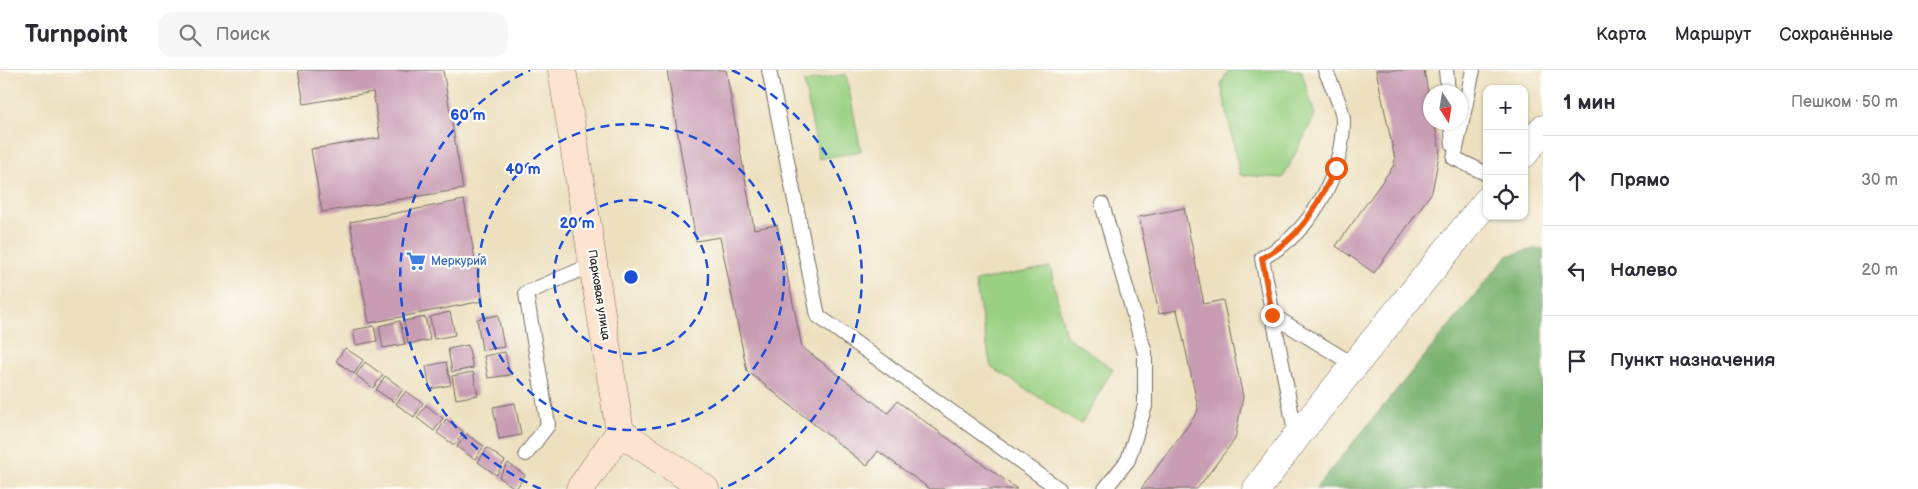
<!DOCTYPE html>
<html lang="ru">
<meta charset="utf-8">
<style>
:root{--surface:#fff;--page:#f7f7f7;--text:#2b2b33;--muted:#7c7c81;--line:#e1e1e2}
body{margin:0;font-family:"Balsamiq Sans",sans-serif;background:var(--page);color:var(--text)}
.controls{position:absolute;right:15px;top:15px;display:grid;overflow:hidden;border-radius:10px;box-shadow:0 1px 4px #0004}
.controls button{width:45px;height:45px;display:grid;place-items:center;padding:0;border:0;border-bottom:1px solid var(--line);background:var(--surface);color:var(--text);font:25px sans-serif}
.compass{position:absolute;left:1423px;top:15px;width:45px;height:45px;border-radius:50%;background:var(--surface);box-shadow:0 1px 4px #0004;rotate:168deg}
.stop{position:absolute;width:15px;height:15px;margin:-11px;border:4px solid #ea580c;border-radius:50%;background:#fff}
.stop.end{background:#ea580c;border-color:#fff;box-shadow:0 1px 5px #0008}
.list{margin:0;padding:0;list-style:none}
h2{display:flex;justify-content:space-between;align-items:center;height:65px;margin:0;padding:0 20px;font-size:21px}
h2 small{font-size:16px;font-weight:400;color:var(--muted)}
.list li{display:grid;grid-template-columns:32px 1fr auto;gap:15px;align-items:center;box-sizing:border-box;height:90px;padding:0 20px;border-top:1px solid var(--line)}
.list b{display:block;font-size:19px;white-space:nowrap}
.list em{font-size:16px;font-style:normal;color:var(--muted)}
.icon{flex:none;width:28px;height:28px;fill:none;stroke:currentColor;stroke-width:2;stroke-linecap:round;stroke-linejoin:round}
.map{position:relative;flex:none;width:1543px;height:419px;overflow:hidden}
header{display:flex;align-items:center;gap:30px;box-sizing:border-box;height:70px;padding:0 25px;background:var(--surface);border-bottom:1px solid var(--line)}
header strong{font-size:24px}
nav{display:flex;gap:28px;margin-inline-start:auto;font-size:18px}
.search{width:350px;height:45px;background:var(--page);display:flex;align-items:center;gap:12px;box-sizing:border-box;padding:0 18px;border-radius:15px;color:var(--muted);font-size:19px}
main{display:flex}
aside{flex:1;background:var(--surface)}
.map>svg:first-child{display:block}
.green{fill:#99d081;stroke:#627e56}
.forest{fill:#7ab26f;stroke:#526e4d}
.building{fill:#c89cb3}
.lines{fill:none;stroke-linecap:round;stroke-linejoin:round}
.lane-casing{stroke:#6f6a5f;stroke-width:16}
.street-casing{stroke:#6f6a5f;stroke-width:29}
.secondary-casing{stroke:#6f6a5f;stroke-width:29}
.lane{stroke:#fff;stroke-width:14}
.street{stroke:#fff;stroke-width:28}
.secondary{stroke:#fde4d1;stroke-width:28}
.route{stroke:#ea580c;stroke-width:6}
.ring{fill:none;stroke:#1d4ed8;stroke-width:2.5;stroke-dasharray:9 6}
.labels{text-anchor:middle;dominant-baseline:central;stroke-width:4.5;stroke-linejoin:round;paint-order:stroke}
.shop-label{font-size:12px;fill:#366cbe;stroke:#fdfcf7;text-anchor:start}
.street-label{font-size:12px;fill:#2b2b2b;stroke:#fdfcf7}
.centre{fill:#1d4ed8;stroke:#fdfcf7;stroke-width:2.5}
.ring-label{font-size:15px;text-anchor:middle;font-weight:bold;fill:#1d4ed8;stroke:#fdfcf7;stroke-width:4.5;stroke-linejoin:round;paint-order:stroke}
</style>
<header>
<strong>Turnpoint</strong>
<div class="search"><svg class="icon" aria-label="search" viewBox="0 0 24 24"><circle cx="10" cy="10" r="6"/><path d="M15 15l6 6"/></svg>Поиск</div>
<nav><a>Карта</a><a>Маршрут</a><a>Сохранённые</a></nav>
</header>
<main>
<div class="map">
<svg width="1543" height="419" viewBox="0 0 1543 419">
<rect width="100%" height="100%" fill="#fdfcf7"/>
<filter id="ink" filterUnits="userSpaceOnUse"><feTurbulence type="fractalNoise" baseFrequency=".02" numOctaves="2"/><feDisplacementMap in="SourceGraphic" scale="10" xChannelSelector="R" yChannelSelector="G"/><feConvolveMatrix kernelMatrix="1 2 1 2 8 2 1 2 1" color-interpolation-filters="sRGB"/></filter>
<filter id="wash" filterUnits="userSpaceOnUse"><feTurbulence type="fractalNoise" baseFrequency=".0096" numOctaves="4" result="noise"/><feDisplacementMap in="SourceGraphic" scale="20" xChannelSelector="R" yChannelSelector="G"/><feGaussianBlur stdDeviation="1.12" result="paint"/><feColorMatrix in="noise" values="0 0 0 0 0 0 0 0 0 0 0 0 0 0 0 0 0 1.4 0 .05"/><feComposite in="paint" operator="in"/></filter>
<g filter="url(#wash)">
<rect width="100%" height="100%" fill="#ede0bf"/>
<!-- green -->
<g class="green">
<path d="M 1229,0 L 1301,0 L 1315,45 L 1283,108 L 1240,105 L 1221,14 Z"/>
<path d="M 846,4 L 861,81 L 819,89 L 804,12 Z"/>
<path d="M 1050,197 L 1066,266 L 1113,299 L 1081,354 L 991,297 L 975,211 Z"/>
</g>
<!-- forest -->
<path class="forest" d="M 1533,179 L 1543,179 L 1543,419 L 1315,419 L 1507,186 Z"/>
<g id="blocks">
<!-- building -->
<g class="building">
<path d="M 298,0 L 443,0 L 463,119 L 322,142 L 311,79 L 380,68 L 373,22 L 304,34 Z"/>
<path d="M 667,0 L 726,0 L 754,159 L 777,155 L 802,277 L 888,343 L 897,331 L 1017,419 L 930,419 L 878,381 L 867,396 L 747,301 L 720,167 L 696,171 Z"/>
<path d="M 1376,0 L 1424,0 L 1430,33 L 1430,52 L 1434,52 L 1440,80 L 1432,122 L 1374,203 L 1336,176 L 1394,95 L 1395,89 Z"/>
<path d="M 464,130 L 483,231 L 369,253 L 350,152 Z"/>
<path d="M 1184,138 L 1204,234 L 1223,230 L 1243,327 L 1235,369 L 1197,419 L 1141,419 L 1197,343 L 1198,337 L 1177,240 L 1159,244 L 1139,147 Z"/>
<path d="M 450,242 L 455,265 L 434,269 L 430,247 Z"/>
<path d="M 498,245 L 504,277 L 482,280 L 477,249 Z"/>
<path d="M 425,247 L 430,270 L 408,274 L 404,251 Z"/>
<path d="M 400,251 L 405,274 L 383,278 L 379,256 Z"/>
<path d="M 374,256 L 377,271 L 356,275 L 353,260 Z"/>
<path d="M 468,275 L 473,298 L 452,302 L 448,279 Z"/>
<path d="M 345,278 L 363,290 L 354,304 L 336,291 Z"/>
<path d="M 505,282 L 510,305 L 488,308 L 484,286 Z"/>
<path d="M 365,292 L 383,305 L 373,318 L 356,305 Z"/>
<path d="M 446,292 L 451,315 L 430,319 L 426,296 Z"/>
<path d="M 473,302 L 478,325 L 456,329 L 452,306 Z"/>
<path d="M 385,306 L 403,319 L 394,332 L 376,320 Z"/>
<path d="M 406,321 L 423,333 L 414,347 L 396,334 Z"/>
<path d="M 515,333 L 521,365 L 499,369 L 493,337 Z"/>
<path d="M 426,335 L 443,348 L 434,361 L 417,348 Z"/>
<path d="M 446,349 L 464,362 L 454,375 L 437,363 Z"/>
<path d="M 466,364 L 484,376 L 475,389 L 457,377 Z"/>
<path d="M 487,378 L 505,391 L 496,405 L 478,392 Z"/>
<path d="M 508,393 L 525,405 L 516,419 L 499,407 Z"/>
</g>
</g>
</g>
<g filter="url(#ink)">
<use href="#blocks" fill-opacity="0" stroke="#6f6a5f" stroke-width="1"/>
<g class="lines">
<defs>
<g id="lane">
<path d="M 769,0 L 818,246 L 1059,419"/>
<path d="M 1446,0 L 1448,22"/>
<path d="M 1473,0 L 1454,88 L 1487,104"/>
<path d="M 1451,52 L 1453,75"/>
<path d="M 1102,134 L 1145,283 L 1145,336 L 1128,390 L 1105,419"/>
<path d="M 1272,245 L 1354,295"/>
<path d="M 1296,367 L 1262,188 C 1311,163 1343,105 1343,50 C 1343,38 1330,11 1325,0"/>
<path d="M 526,384 L 548,355 L 526,223 L 594,194"/>
</g>
<g id="street">
<path d="M 1524,84 L 1543,59"/>
<path d="M 1257,419 L 1296,367 L 1487,131"/>
</g>
<g id="secondary">
<path d="M 562,0 L 620,362 L 580,419"/>
<path d="M 620,362 L 705,419"/>
</g>
</defs>
<!-- lane casing -->
<use href="#lane" class="lane-casing"/>
<!-- street casing -->
<use href="#street" class="street-casing"/>
<!-- secondary casing -->
<use href="#secondary" class="secondary-casing"/>
<!-- lane -->
<use href="#lane" class="lane"/>
<!-- street -->
<use href="#street" class="street"/>
<!-- secondary -->
<use href="#secondary" class="secondary"/>
</g>
</g>
<g class="lines" filter="url(#ink)">
<!-- route -->
<path class="route" d="M 1272,245 L 1262,188 C 1303,167 1316,137 1336,98"/>
</g>
<!-- distance rings -->
<g class="ring">
<circle cx="631" cy="207" r="77"/>
<circle cx="631" cy="207" r="153"/>
<path d="M541 419A230 230 0 0 1 530 0M732 0A230 230 0 0 1 721 419"/>
</g>
<!-- icons -->
<defs>
<symbol id="supermarket-bare" viewBox="-9 -9 18 18"><path d="M-6-5.5h2.5l.6 2H6L4.5 2H-2.5L-4.4-4H-6ZM-1.5 3.2a1.3 1.3 0 1 0 .1 0ZM3 3.2a1.3 1.3 0 1 0 .1 0Z" fill="#3f7fe0" stroke="#fdfcf7" stroke-width="2.5" paint-order="stroke"/></symbol>
</defs>
<g fill-rule="evenodd">
<use href="#supermarket-bare" x="402" y="177" width="28" height="28"/>
</g>
<g class="labels">
<!-- shop labels -->
<g class="shop-label">
<text x="431" y="191">Меркурий</text>
</g>
<!-- street labels -->
<g class="street-label">
<text transform="translate(599 225) rotate(81)">Парковая улица</text>
</g>
</g>
<circle cx="631" cy="207" r="8" class="centre"/>
<g class="ring-label">
<text x="468" y="50">60 m</text>
<text x="523" y="104">40 m</text>
<text x="577" y="158">20 m</text>
</g>
</svg>
<div class="controls">
<button>+</button>
<button>−</button>
<button><svg class="icon" aria-label="locate" viewBox="0 0 24 24"><circle cx="12" cy="12" r="6"/><path d="M12 2v4M12 18v4M2 12h4M18 12h4"/></svg></button>
</div>
<svg class="compass" viewBox="-18 -18 36 36"><path d="M0-13l5 13h-10z" fill="#e53935"/><path d="M0 13l5-13h-10z" fill="#7c7c81"/></svg>
<div class="stop" style="left:1336px;top:98px"></div>
<div class="stop end" style="left:1272px;top:245px"></div>
</div>
<aside>
<h2>1 мин<small>Пешком · 50 m</small></h2>
<ul class="list">
<li><svg class="icon" aria-label="ahead" viewBox="0 0 24 24"><path d="M12 20V5M6 11l6-6 6 6"/></svg><div><b>Прямо</b></div><em>30 m</em></li>
<li><svg class="icon" aria-label="left" viewBox="0 0 24 24"><path d="M17 20v-9H6M10 6l-5 5 5 5"/></svg><div><b>Налево</b></div><em>20 m</em></li>
<li><svg class="icon" aria-label="arrive" viewBox="0 0 24 24"><path d="M6 21V4h12l-3 4 3 4H6"/></svg><div><b>Пункт назначения</b></div></li>
</ul>
</aside>
</main>
